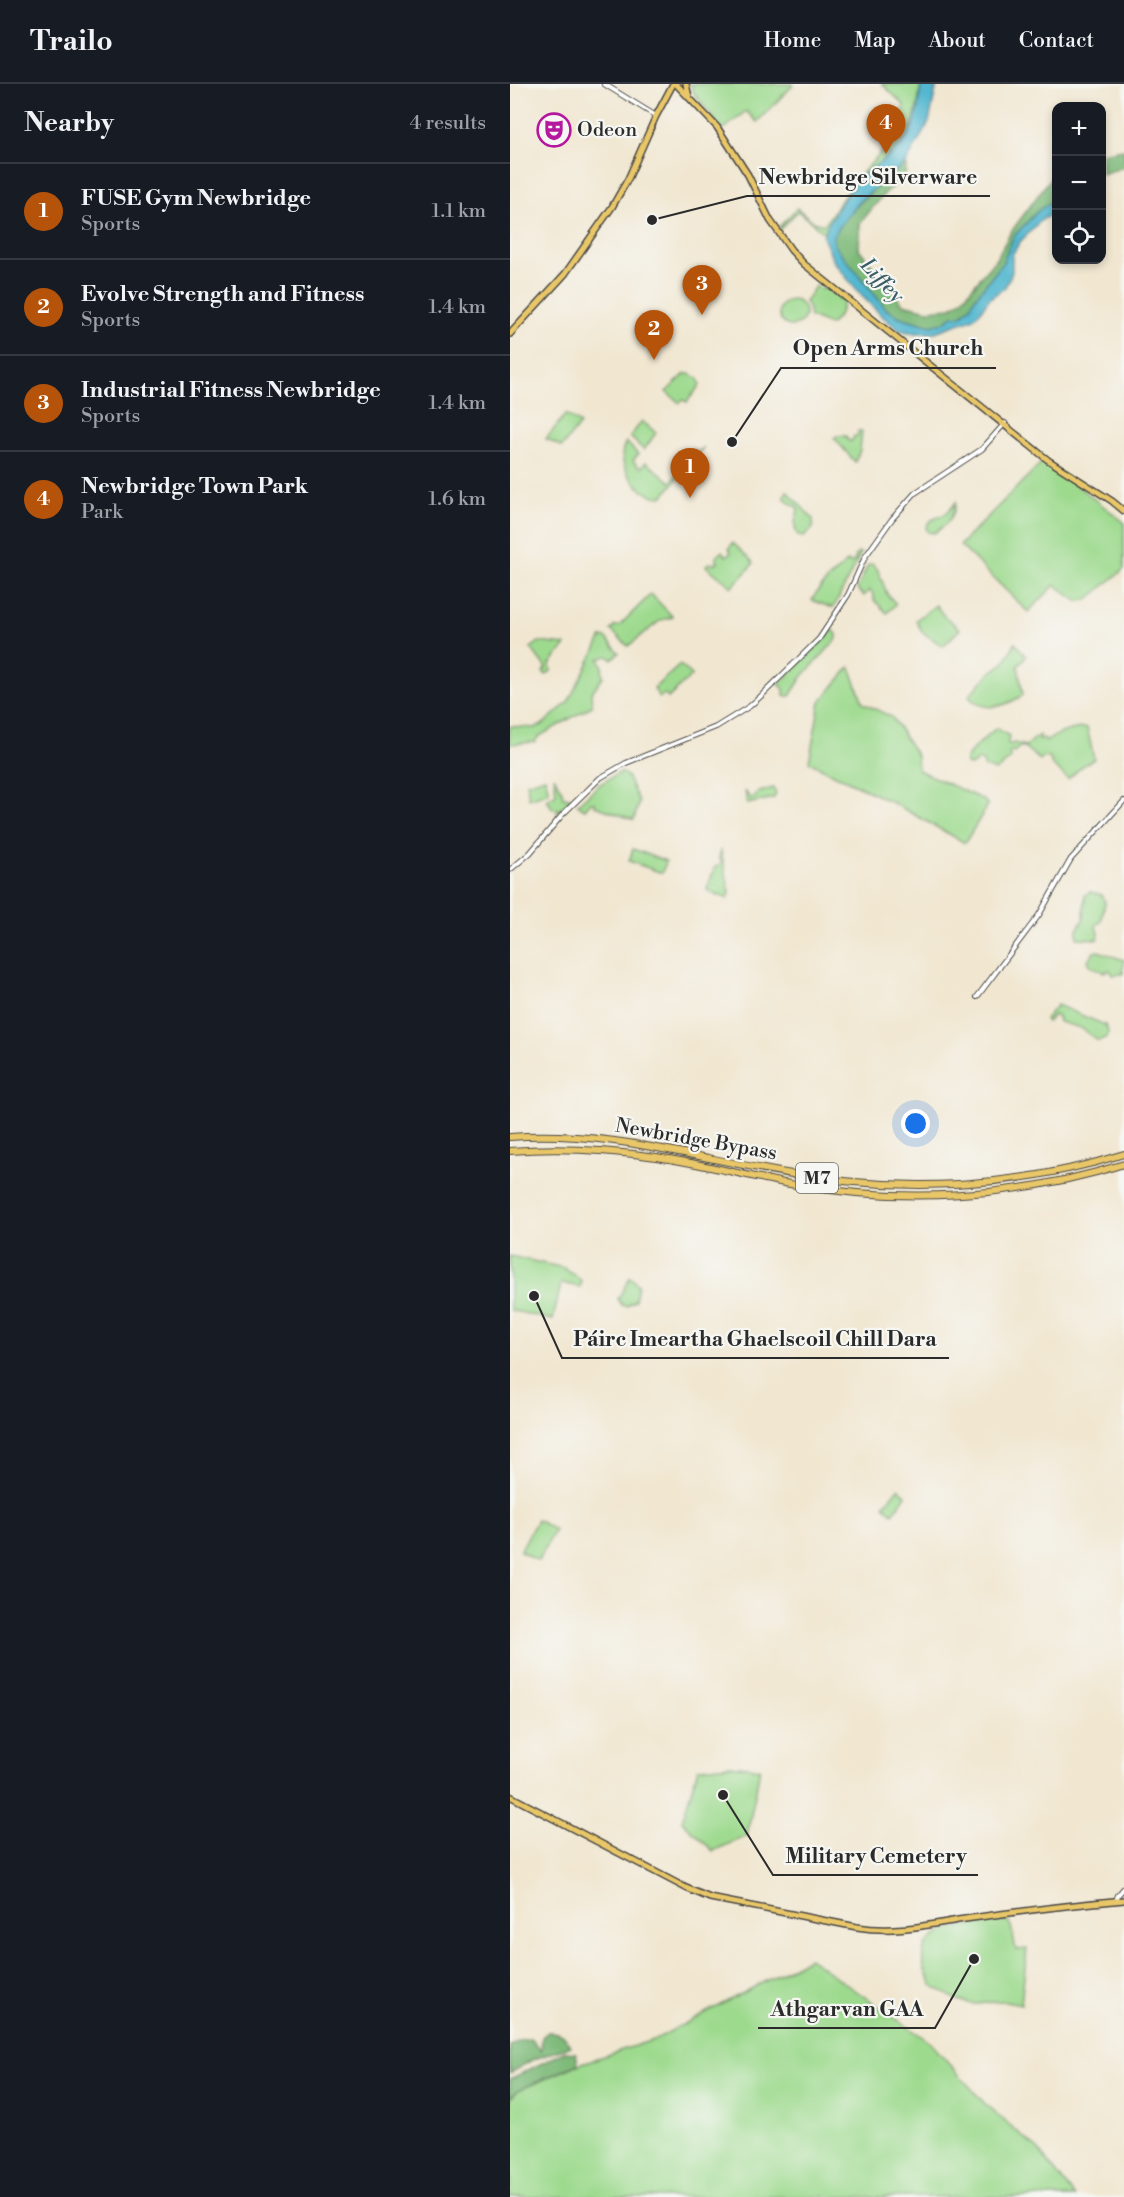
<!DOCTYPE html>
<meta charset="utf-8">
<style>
:root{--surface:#171b24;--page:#20242c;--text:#f1f3f6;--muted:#9ea1a6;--line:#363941;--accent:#b45309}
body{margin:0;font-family:"Libre Bodoni",serif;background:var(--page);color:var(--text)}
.controls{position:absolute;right:18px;top:18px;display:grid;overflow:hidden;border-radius:12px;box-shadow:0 3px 9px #0003}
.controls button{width:54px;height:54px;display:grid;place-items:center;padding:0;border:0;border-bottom:2px solid var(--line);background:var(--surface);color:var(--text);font:30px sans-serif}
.you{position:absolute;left:406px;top:1040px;width:21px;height:21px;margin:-15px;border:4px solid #fff;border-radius:50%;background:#1a73e8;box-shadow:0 0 0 9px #1a73e833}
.badge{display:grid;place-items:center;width:39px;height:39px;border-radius:50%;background:var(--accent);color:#fff;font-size:20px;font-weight:700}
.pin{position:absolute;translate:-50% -50px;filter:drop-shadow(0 2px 3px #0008)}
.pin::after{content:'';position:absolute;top:32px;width:21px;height:18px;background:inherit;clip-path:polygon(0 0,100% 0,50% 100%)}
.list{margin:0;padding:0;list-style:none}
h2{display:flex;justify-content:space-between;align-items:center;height:78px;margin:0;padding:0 24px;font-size:26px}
h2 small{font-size:20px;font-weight:400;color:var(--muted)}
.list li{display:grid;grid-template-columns:39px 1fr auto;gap:18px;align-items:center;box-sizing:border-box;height:96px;padding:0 24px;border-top:2px solid var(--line)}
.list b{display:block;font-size:22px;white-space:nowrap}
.list p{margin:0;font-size:20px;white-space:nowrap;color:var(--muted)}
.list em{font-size:20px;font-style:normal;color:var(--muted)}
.icon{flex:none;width:33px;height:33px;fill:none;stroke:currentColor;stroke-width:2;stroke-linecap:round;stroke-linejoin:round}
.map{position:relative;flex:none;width:614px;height:2113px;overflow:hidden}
header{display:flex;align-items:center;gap:36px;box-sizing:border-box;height:84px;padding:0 30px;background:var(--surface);border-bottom:2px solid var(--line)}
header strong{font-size:28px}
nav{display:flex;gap:33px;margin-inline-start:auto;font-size:21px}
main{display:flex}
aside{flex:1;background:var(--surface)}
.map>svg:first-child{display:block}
.green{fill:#9dda8e;stroke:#64825c;stroke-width:1.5}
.forest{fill:#7eba79;stroke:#547252;stroke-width:1.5}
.water{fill:#52b7d0;stroke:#3e717e;stroke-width:1.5}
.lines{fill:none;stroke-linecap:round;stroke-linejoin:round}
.minor-casing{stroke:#494744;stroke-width:6}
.major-casing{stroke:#494744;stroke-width:8}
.highway-casing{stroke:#494744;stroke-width:8}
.minor{stroke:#fff;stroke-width:4}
.major{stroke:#e9c769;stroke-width:5}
.highway{stroke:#e9c769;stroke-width:6}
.labels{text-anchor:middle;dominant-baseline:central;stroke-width:4.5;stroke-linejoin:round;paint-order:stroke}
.shield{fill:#f6f6f2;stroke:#686867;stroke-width:1.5}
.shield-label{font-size:18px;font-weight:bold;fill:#2b2b2b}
.poi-label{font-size:20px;fill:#2b2b2b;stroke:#f6f6f2;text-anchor:start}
.street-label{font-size:20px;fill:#2b2b2b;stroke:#f6f6f2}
.water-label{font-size:21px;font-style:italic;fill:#395c65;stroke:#f6f6f2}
.leader{fill:none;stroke:#2b2b2b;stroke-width:2}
.callout-dot{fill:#2b2b2b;stroke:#f6f6f2;stroke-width:2}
.callout-label{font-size:21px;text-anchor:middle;font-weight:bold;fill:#2b2b2b;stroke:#f6f6f2;stroke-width:4.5;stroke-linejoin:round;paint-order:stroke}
</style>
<header>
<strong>Trailo</strong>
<nav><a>Home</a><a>Map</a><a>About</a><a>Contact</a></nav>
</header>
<main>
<aside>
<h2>Nearby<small>4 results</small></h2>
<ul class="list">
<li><span class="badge">1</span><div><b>FUSE Gym Newbridge</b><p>Sports</p></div><em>1.1 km</em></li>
<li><span class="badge">2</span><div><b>Evolve Strength and Fitness</b><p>Sports</p></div><em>1.4 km</em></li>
<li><span class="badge">3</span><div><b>Industrial Fitness Newbridge</b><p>Sports</p></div><em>1.4 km</em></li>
<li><span class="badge">4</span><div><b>Newbridge Town Park</b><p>Park</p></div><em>1.6 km</em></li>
</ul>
</aside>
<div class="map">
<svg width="614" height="2113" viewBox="0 0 614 2113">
<rect width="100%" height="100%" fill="#f6f6f2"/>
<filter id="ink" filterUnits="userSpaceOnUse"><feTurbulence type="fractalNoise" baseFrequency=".0167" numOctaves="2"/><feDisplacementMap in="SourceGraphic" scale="12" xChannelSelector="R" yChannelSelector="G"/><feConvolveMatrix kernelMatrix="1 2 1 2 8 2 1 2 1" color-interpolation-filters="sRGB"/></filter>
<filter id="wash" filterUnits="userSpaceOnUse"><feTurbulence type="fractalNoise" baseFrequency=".008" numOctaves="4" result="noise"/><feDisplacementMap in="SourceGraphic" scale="24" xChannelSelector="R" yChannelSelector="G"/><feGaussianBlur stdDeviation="1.35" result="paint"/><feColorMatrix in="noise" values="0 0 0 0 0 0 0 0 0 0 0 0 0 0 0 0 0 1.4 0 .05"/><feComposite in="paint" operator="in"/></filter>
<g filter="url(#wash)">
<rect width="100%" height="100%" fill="#f1e7d1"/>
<!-- green -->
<g class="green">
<path d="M 180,0 L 283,0 L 283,1 L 247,38 L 236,27 L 213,46 L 185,11 Z"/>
<path d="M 372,0 L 411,0 C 406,35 401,57 371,79 C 362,86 354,91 347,100 C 334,115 325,132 314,149 L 288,127 L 270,145 L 269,143 L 287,124 L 304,138 L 314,141 L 344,98 L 387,52 L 394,21 Z"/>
<path d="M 313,199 L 334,217 L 329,232 L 320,241 L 300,233 L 298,222 L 295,218 L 306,201 L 313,206 Z"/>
<circle cx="282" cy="229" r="13"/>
<path d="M 175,290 C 181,289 190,294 190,301 L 177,318 L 173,316 L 170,319 L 156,308 Z"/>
<path d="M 56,330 L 70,340 L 52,363 L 36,355 Z"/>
<path d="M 132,337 L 146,349 L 134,366 L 120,353 Z"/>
<path d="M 348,347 L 352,347 L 350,366 L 345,378 L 324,354 L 327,352 L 336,352 L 339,357 L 342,357 L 344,352 L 348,352 Z"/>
<path d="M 116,358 L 128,370 L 123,377 L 131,384 L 136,378 L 161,398 L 175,381 L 173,379 L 184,365 L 188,368 L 194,363 L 153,412 C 135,418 101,380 116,358 Z"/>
<path d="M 534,376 L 614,438 L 614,485 L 577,516 L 567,517 L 545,501 L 518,528 L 450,461 Z"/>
<path d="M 277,407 L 303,435 L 303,444 L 294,453 L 288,452 C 282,441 286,436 288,426 L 287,423 L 278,418 L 274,413 Z"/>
<path d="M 446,418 C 445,431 436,442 424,449 L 418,448 L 416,444 C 419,434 428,434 435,430 C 439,427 443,422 446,418 Z"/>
<path d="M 223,459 L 242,477 L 243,480 L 222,503 L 197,483 L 196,481 L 201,479 L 204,480 L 208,478 L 206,473 L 212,467 L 216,472 L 221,469 L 219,464 Z"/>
<path d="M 348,469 L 351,469 L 324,523 L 320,523 L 302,516 C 310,501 325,489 338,477 L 341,479 L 346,475 L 345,473 Z"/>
<path d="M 362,480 L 368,486 L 377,510 L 386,520 L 377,529 L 364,516 L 364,511 L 359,506 L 354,512 L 347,505 L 358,481 Z"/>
<path d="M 141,510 L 163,533 L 151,536 L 118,562 L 101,546 L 105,542 L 109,542 Z"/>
<path d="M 426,521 L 433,531 L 450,545 L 433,562 L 412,548 L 406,536 Z"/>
<path d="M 323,546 L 327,550 L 327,555 L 292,593 L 280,612 L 274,612 L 274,605 L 269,600 Z"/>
<path d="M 92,553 L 96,554 L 109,569 L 102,575 L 97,572 L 89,575 L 93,583 L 92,584 L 93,593 L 81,609 L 82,622 L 28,653 L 25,658 L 0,660 L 0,642 L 24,644 L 32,641 L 58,618 Z"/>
<path d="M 29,558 L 56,561 L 40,580 L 41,587 L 36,591 L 33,588 L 36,584 L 21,564 Z"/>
<path d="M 505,559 L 516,572 L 508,582 L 513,611 C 496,622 475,630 459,613 L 460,610 L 480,589 L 494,579 Z"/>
<path d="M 170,581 L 182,591 L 158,614 L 155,610 L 149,614 L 144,604 Z"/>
<path d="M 340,583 L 353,619 L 382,633 L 407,672 L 408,686 L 474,716 L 478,721 L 455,759 L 385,720 L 299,678 L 310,618 Z"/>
<path d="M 486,644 L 499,652 L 498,659 L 500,661 L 504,659 L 516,662 L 529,651 L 529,655 L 534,654 L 536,658 C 545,650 564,643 577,644 L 584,675 L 575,680 L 558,695 L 541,680 L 541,676 L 539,674 L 533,673 L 530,676 L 514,663 L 509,663 L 504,669 L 501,667 L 499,669 L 501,674 L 486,687 L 474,683 L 473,678 L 469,676 L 461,682 L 456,680 L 456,675 L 463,665 Z"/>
<path d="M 111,688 L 117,692 L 129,718 L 124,736 L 85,722 L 85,719 L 81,718 L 75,725 L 67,721 L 90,700 Z"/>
<path d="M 44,692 L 52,707 L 53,713 L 61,714 L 47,729 L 48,725 L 43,725 L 37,716 L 46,710 Z"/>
<path d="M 35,693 L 39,708 L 19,715 L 17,699 Z"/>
<path d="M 263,704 L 266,710 L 264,714 L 237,720 L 235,707 L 240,714 L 245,713 L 246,709 Z"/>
<path d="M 123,765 L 156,777 L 152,789 L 119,777 Z"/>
<path d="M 211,767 L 220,810 L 217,814 L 199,808 L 197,805 L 205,783 L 210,781 L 211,777 L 209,773 Z"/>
<path d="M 580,808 L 592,811 L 595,818 L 591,838 L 587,840 L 586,844 L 589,848 L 588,855 L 567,854 L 567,846 L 574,834 L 575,811 Z"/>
<path d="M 588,867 L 614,876 L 613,890 L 603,891 L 600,886 L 594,888 L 580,882 L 578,876 L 584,868 Z"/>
<path d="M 547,921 L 595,941 L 598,947 L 597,953 L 588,957 L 571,944 L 549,938 L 548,933 L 544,931 L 537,938 L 535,935 Z"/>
<path d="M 0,1172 L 54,1184 L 72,1197 L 70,1203 L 51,1199 L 43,1236 L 0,1226 Z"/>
<path d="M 120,1193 L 128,1201 L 125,1217 L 116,1222 L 112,1221 L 108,1215 Z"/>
<path d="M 388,1404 L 396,1411 L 383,1430 L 374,1421 Z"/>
<path d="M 27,1436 L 45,1446 L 28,1477 L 10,1467 Z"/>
<path d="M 221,1681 L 250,1685 L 237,1752 L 203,1767 L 172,1737 L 188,1684 Z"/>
<path d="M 500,1837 L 506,1866 L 517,1865 L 511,1920 C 505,1919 499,1917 493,1917 C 483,1917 474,1920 464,1920 C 449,1919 434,1909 422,1901 C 419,1894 414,1887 413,1879 C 406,1840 475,1839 500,1837 Z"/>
<path d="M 299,1874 L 421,1959 L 476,2021 L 528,2065 L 565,2113 L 0,2113 L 0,2014 L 9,2006 L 72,1979 L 146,1955 Z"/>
</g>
<!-- forest -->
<g class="forest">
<path d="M 614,65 L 614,83 L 592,90 L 592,69 Z"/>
<path d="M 396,79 L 395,95 L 376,108 L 350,139 L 349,165 L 393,220 L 418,226 L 440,224 L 451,217 L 486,175 L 501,148 L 540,95 L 546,89 L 546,114 L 528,127 L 504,152 L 492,180 L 465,214 L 460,223 L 451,232 L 443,232 L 433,239 L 421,242 L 390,233 L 377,226 L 325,162 L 323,153 C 341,122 369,101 396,79 Z"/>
<path d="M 38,1948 C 51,1948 55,1951 61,1962 L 22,1976 L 0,1989 L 0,1962 L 11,1956 L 21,1955 L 31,1967 L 32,1953 Z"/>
<path d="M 54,1968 L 66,1969 L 68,1980 L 9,2006 L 0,2014 L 0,1995 Z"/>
</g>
<!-- water -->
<path class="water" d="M 411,0 L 427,0 L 419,38 L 396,79 L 352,115 L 330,142 L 323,153 L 325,162 L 377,226 L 390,233 L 421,242 L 433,239 L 443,232 L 451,232 L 460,223 L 465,214 L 492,180 L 504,152 L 528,127 L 546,114 L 546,127 L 530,137 L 509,159 L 502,171 L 502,188 L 495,203 L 479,215 L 470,228 L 462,235 L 422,249 L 403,249 L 389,246 L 372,232 L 349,209 L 324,178 L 313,153 C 317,136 346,95 361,85 C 375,75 390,65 399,50 C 408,35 409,17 411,0 Z"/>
</g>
<g filter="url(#ink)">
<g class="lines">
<defs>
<g id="minor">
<path d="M 94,0 L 146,32"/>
<path d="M 0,786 L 20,769 L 53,730 L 90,694 L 116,679 L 206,643 L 240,622 L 251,612 L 309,555 L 338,511 L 355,473 L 382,435 L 405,409 L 472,365 L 495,339"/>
<path d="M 467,913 L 529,831 L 561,775 L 614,717"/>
<path d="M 606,1817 L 608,1811 L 614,1804"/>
</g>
<g id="major">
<path d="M 166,0 L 207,43 L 238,91 L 260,136 L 281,166 L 294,180 L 538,376 L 602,417 L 614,427"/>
<path d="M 176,0 L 179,13"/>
<path d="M 0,250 L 55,190 L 102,123 L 118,95 L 146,32 L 163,0"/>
<path d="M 0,1712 L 176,1804 L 200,1814 L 347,1843 C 383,1849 413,1842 448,1836 C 503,1828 559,1821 614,1816"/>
</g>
<g id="highway">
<path d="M 0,1053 C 96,1045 189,1075 282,1090 C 393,1109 507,1104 614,1070"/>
<path d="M 0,1067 C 48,1063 98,1066 146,1073 C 191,1079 235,1092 280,1100 C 390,1120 507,1114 614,1080"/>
</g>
</defs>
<!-- minor casing -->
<use href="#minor" class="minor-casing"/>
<!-- major casing -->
<use href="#major" class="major-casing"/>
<!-- highway casing -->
<use href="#highway" class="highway-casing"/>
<!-- minor -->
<use href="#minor" class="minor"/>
<!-- major -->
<use href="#major" class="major"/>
<!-- highway -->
<use href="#highway" class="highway"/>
</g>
</g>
<!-- icons -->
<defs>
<symbol id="theatre-ring" viewBox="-11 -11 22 22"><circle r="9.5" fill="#f6f6f2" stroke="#b5179e" stroke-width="1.5"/><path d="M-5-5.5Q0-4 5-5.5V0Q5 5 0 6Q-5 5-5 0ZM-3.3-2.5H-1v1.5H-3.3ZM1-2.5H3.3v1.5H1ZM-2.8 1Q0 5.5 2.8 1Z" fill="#b5179e"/></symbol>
</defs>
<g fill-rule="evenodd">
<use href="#theatre-ring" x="25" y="27" width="38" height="38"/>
</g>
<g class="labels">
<!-- shield labels -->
<rect class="shield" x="286" y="1079" width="42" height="30" rx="4.5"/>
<g class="shield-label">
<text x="307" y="1094">M7</text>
</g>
<!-- poi labels -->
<g class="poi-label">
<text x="67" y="46">Odeon</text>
</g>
<!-- street labels -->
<g class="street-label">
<text transform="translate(186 1056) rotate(10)">Newbridge Bypass</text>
</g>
<!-- water labels -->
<g class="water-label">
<text transform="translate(372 197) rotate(47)">Liffey</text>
</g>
</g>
<!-- callouts -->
<path class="leader" d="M142 136L237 112H480M222 358L271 284H486M24 1212L52 1274H439M213 1711L263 1791H468M464 1875L425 1944H248"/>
<g class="callout-dot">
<circle cx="142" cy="136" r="6"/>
<circle cx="222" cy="358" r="6"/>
<circle cx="24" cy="1212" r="6"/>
<circle cx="213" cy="1711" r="6"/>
<circle cx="464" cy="1875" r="6"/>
</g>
<g class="callout-label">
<text x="358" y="100">Newbridge Silverware</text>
<text x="378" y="271">Open Arms Church</text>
<text x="245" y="1262">Páirc Imeartha Ghaelscoil Chill Dara</text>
<text x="366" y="1779">Military Cemetery</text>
<text x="337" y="1932">Athgarvan GAA</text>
</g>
</svg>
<div class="controls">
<button>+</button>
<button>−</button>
<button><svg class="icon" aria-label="locate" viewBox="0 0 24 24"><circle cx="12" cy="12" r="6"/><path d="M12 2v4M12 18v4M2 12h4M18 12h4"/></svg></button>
</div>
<div class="you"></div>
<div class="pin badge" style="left:180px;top:414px">1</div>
<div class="pin badge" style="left:144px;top:276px">2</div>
<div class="pin badge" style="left:192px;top:231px">3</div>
<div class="pin badge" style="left:376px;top:70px">4</div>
</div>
</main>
